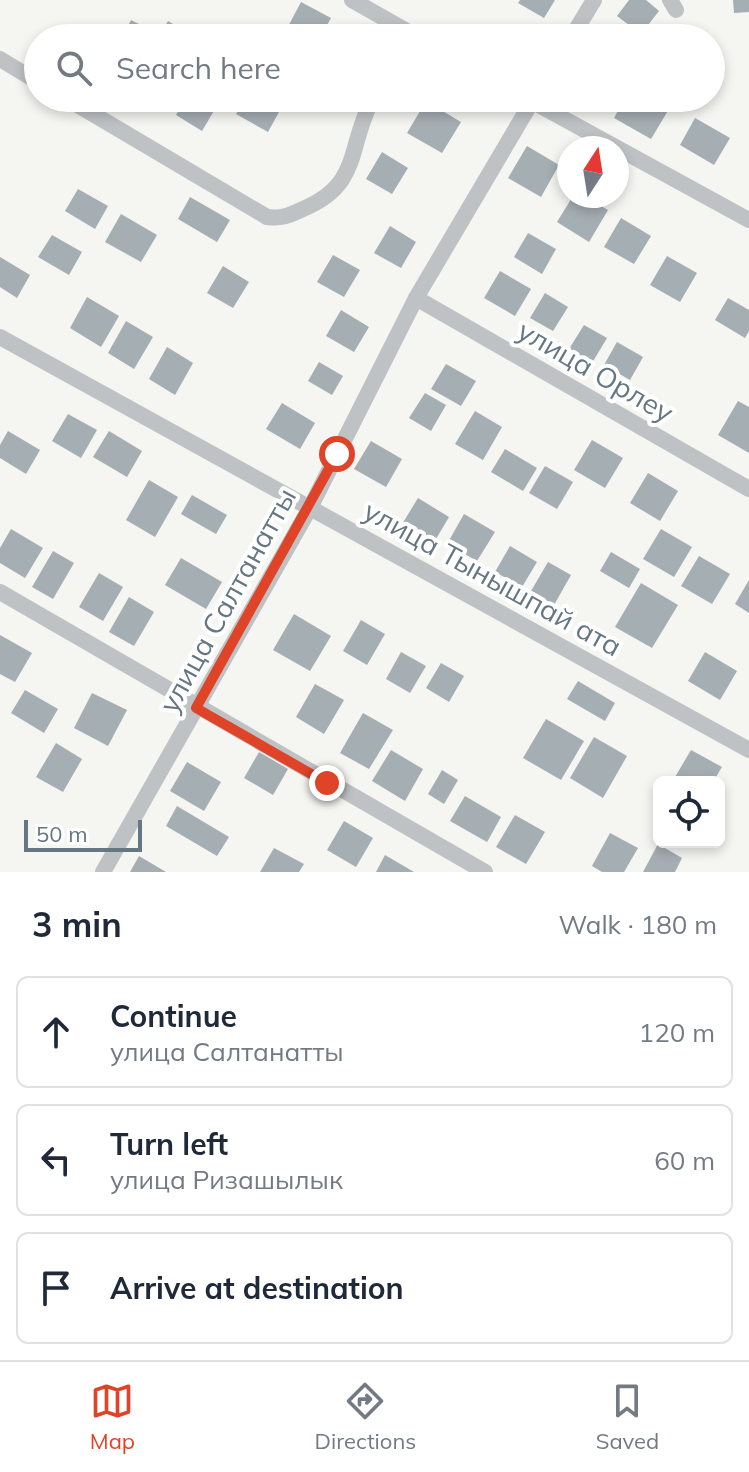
<!DOCTYPE html>
<meta charset="utf-8">
<style>
:root{--surface:#fff;--page:#f6f6f7;--text:#1f2937;--muted:#747a83;--line:#e0e1e3;--accent:#df4328}
body{margin:0;font-family:Mulish,sans-serif;background:var(--page);color:var(--text)}
.controls{position:absolute;right:24px;bottom:24px;display:grid;overflow:hidden;border-radius:12px;box-shadow:0 4px 12px #0003}
.controls button{width:72px;height:72px;display:grid;place-items:center;padding:0;border:0;border-bottom:2px solid var(--line);background:var(--surface);color:var(--text);font:40px sans-serif}
.compass{position:absolute;left:557px;top:136px;width:72px;height:72px;border-radius:50%;background:var(--surface);box-shadow:0 4px 12px #0003;rotate:12deg}
.scale{position:absolute;left:24px;bottom:20px;width:118px;box-sizing:border-box;padding-left:8px;border:4px solid #657782;border-top:0;font-size:22px;line-height:28px;white-space:nowrap;color:#657782;-webkit-text-stroke:6px #fff;paint-order:stroke}
.stop{position:absolute;width:24px;height:24px;margin:-18px;border:6px solid #df4328;border-radius:50%;background:#fff}
.stop.end{background:#df4328;border-color:#fff;box-shadow:0 2px 8px #0008}
.list{margin:0;padding:0;list-style:none}
h2{display:flex;justify-content:space-between;align-items:center;height:104px;margin:0;padding:0 32px;font-size:34px}
h2 small{font-size:26px;font-weight:400;color:var(--muted)}
.list li{display:grid;grid-template-columns:52px 1fr auto;gap:24px;align-items:center;box-sizing:border-box;height:112px;margin:0 16px 16px;padding:0 16px;border:2px solid var(--line);border-radius:12px}
.list b{display:block;font-size:30px;white-space:nowrap}
.list p{margin:0;font-size:26px;white-space:nowrap;color:var(--muted)}
.list em{font-size:26px;font-style:normal;color:var(--muted)}
.icon{flex:none;width:44px;height:44px;fill:none;stroke:currentColor;stroke-width:2;stroke-linecap:round;stroke-linejoin:round}
.map{position:relative;flex:none;width:749px;height:872px;overflow:hidden}
.search{position:absolute;background:var(--surface);box-shadow:0 4px 12px #0003;left:24px;right:24px;top:24px;height:88px;display:flex;align-items:center;gap:20px;box-sizing:border-box;padding:0 28px;border-radius:44px;color:var(--muted);font-size:30px}
.sheet{height:488px;background:var(--surface)}
nav{display:flex;justify-content:space-around;align-items:center;box-sizing:border-box;height:112px;border-top:2px solid var(--line);background:var(--surface);font-size:22px;color:var(--muted)}
nav a{display:grid;justify-items:center;gap:4px}
nav .on{color:var(--accent)}
.map>svg:first-child{display:block}
.building{fill:#a5aeb3}
.lines{fill:none;stroke-linecap:round;stroke-linejoin:round}
.minor{stroke:#bec2c5;stroke-width:16}
.route{stroke:#df4328;stroke-width:10}
.labels{text-anchor:middle;dominant-baseline:central;stroke-width:8;stroke-linejoin:round;paint-order:stroke}
.street-label{font-size:28px;fill:#657782;stroke:#fff}
</style>
<div class="map">
<svg width="749" height="872" viewBox="0 0 749 872">
<rect width="100%" height="100%" fill="#f5f5f2"/>
<!-- building -->
<g class="building">
<path d="M 520,0 L 555,0 L 544,18 L 518,3 Z"/>
<path d="M 629,0 L 646,0 L 659,11 L 641,34 L 617,16 Z"/>
<path d="M 733,0 L 749,0 L 749,12 L 734,13 Z"/>
<path d="M 301,2 L 331,18 L 320,38 L 283,36 Z"/>
<path d="M 131,20 L 149,29 L 144,38 L 122,38 Z"/>
<path d="M 168,21 L 196,38 L 158,38 Z"/>
<path d="M 186,98 L 208,98 L 218,104 L 202,131 L 176,115 Z"/>
<path d="M 245,98 L 278,98 L 285,101 L 268,132 L 236,114 Z"/>
<path d="M 588,98 L 615,98 L 608,110 Z"/>
<path d="M 625,98 L 650,98 L 669,109 L 651,139 L 614,118 Z"/>
<path d="M 426,101 L 461,122 L 442,153 L 407,133 Z"/>
<path d="M 695,118 L 730,138 L 714,165 L 680,145 Z"/>
<path d="M 527,146 L 559,165 L 541,197 L 508,178 Z"/>
<path d="M 382,152 L 408,168 L 392,194 L 366,179 Z"/>
<path d="M 78,189 L 108,206 L 95,229 L 65,211 Z"/>
<path d="M 573,196 L 584,196 L 608,210 L 589,242 L 557,222 Z"/>
<path d="M 190,197 L 230,220 L 217,242 L 178,219 Z"/>
<path d="M 121,214 L 157,235 L 141,262 L 105,242 Z"/>
<path d="M 621,218 L 651,236 L 634,264 L 604,247 Z"/>
<path d="M 390,226 L 416,242 L 401,268 L 374,253 Z"/>
<path d="M 528,233 L 556,249 L 542,274 L 514,257 Z"/>
<path d="M 52,235 L 82,252 L 69,275 L 38,257 Z"/>
<path d="M 333,255 L 360,270 L 344,297 L 317,282 Z"/>
<path d="M 667,256 L 697,273 L 680,302 L 650,285 Z"/>
<path d="M 0,257 L 30,275 L 17,298 L 0,287 Z"/>
<path d="M 223,266 L 249,282 L 233,308 L 207,293 Z"/>
<path d="M 500,271 L 531,289 L 515,316 L 484,298 Z"/>
<path d="M 545,293 L 568,307 L 553,331 L 530,318 Z"/>
<path d="M 87,297 L 119,316 L 101,347 L 70,328 Z"/>
<path d="M 728,298 L 749,310 L 749,331 L 745,338 L 715,320 Z"/>
<path d="M 341,310 L 369,327 L 354,352 L 326,336 Z"/>
<path d="M 126,321 L 153,337 L 134,369 L 108,353 Z"/>
<path d="M 584,325 L 607,338 L 592,363 L 569,349 Z"/>
<path d="M 617,342 L 643,357 L 630,380 L 604,365 Z"/>
<path d="M 167,347 L 193,363 L 175,395 L 149,379 Z"/>
<path d="M 319,362 L 343,376 L 332,395 L 308,381 Z"/>
<path d="M 446,364 L 476,381 L 461,406 L 431,389 Z"/>
<path d="M 425,393 L 446,405 L 431,431 L 409,418 Z"/>
<path d="M 738,401 L 749,407 L 749,453 L 718,435 Z"/>
<path d="M 282,403 L 315,423 L 300,449 L 266,429 Z"/>
<path d="M 475,411 L 502,427 L 483,460 L 455,444 Z"/>
<path d="M 68,414 L 97,430 L 81,458 L 52,441 Z"/>
<path d="M 8,431 L 40,450 L 26,474 L 0,458 L 0,445 Z"/>
<path d="M 109,431 L 142,451 L 127,477 L 93,457 Z"/>
<path d="M 592,440 L 623,458 L 605,488 L 574,470 Z"/>
<path d="M 371,441 L 402,459 L 386,487 L 354,469 Z"/>
<path d="M 505,449 L 537,468 L 523,491 L 491,472 Z"/>
<path d="M 545,466 L 573,482 L 557,509 L 529,493 Z"/>
<path d="M 648,473 L 678,491 L 660,521 L 630,503 Z"/>
<path d="M 149,480 L 178,497 L 155,537 L 126,520 Z"/>
<path d="M 192,495 L 227,515 L 216,534 L 181,514 Z"/>
<path d="M 418,498 L 449,517 L 433,544 L 401,526 Z"/>
<path d="M 464,514 L 495,532 L 477,561 L 447,544 Z"/>
<path d="M 11,529 L 43,548 L 25,578 L 0,563 L 0,548 Z"/>
<path d="M 661,529 L 692,547 L 674,577 L 643,559 Z"/>
<path d="M 510,546 L 537,562 L 522,587 L 495,572 Z"/>
<path d="M 53,551 L 74,563 L 53,599 L 32,587 Z"/>
<path d="M 611,552 L 640,569 L 629,588 L 600,571 Z"/>
<path d="M 699,556 L 730,574 L 712,604 L 681,586 Z"/>
<path d="M 181,558 L 222,582 L 206,609 L 165,585 Z"/>
<path d="M 548,562 L 571,575 L 554,605 L 531,591 Z"/>
<path d="M 99,573 L 123,587 L 103,621 L 79,607 Z"/>
<path d="M 749,580 L 749,613 L 735,604 Z"/>
<path d="M 641,583 L 678,605 L 652,648 L 615,627 Z"/>
<path d="M 129,597 L 154,612 L 134,646 L 109,632 Z"/>
<path d="M 294,614 L 331,636 L 310,671 L 273,650 Z"/>
<path d="M 361,620 L 385,634 L 367,665 L 343,651 Z"/>
<path d="M 0,635 L 32,653 L 15,682 L 0,674 Z"/>
<path d="M 401,652 L 426,666 L 410,693 L 386,679 Z"/>
<path d="M 705,652 L 737,671 L 720,700 L 688,681 Z"/>
<path d="M 441,663 L 464,676 L 449,702 L 426,688 Z"/>
<path d="M 578,681 L 615,703 L 605,721 L 567,699 Z"/>
<path d="M 315,684 L 344,700 L 324,734 L 296,717 Z"/>
<path d="M 25,690 L 58,709 L 44,733 L 11,713 Z"/>
<path d="M 92,693 L 127,710 L 108,746 L 74,728 Z"/>
<path d="M 363,713 L 393,730 L 369,769 L 340,753 Z"/>
<path d="M 546,719 L 584,741 L 561,780 L 523,758 Z"/>
<path d="M 594,737 L 627,756 L 603,798 L 570,778 Z"/>
<path d="M 56,743 L 82,759 L 63,792 L 36,777 Z"/>
<path d="M 391,750 L 423,769 L 405,801 L 372,781 Z"/>
<path d="M 691,750 L 722,767 L 713,782 L 672,782 Z"/>
<path d="M 259,752 L 288,769 L 273,795 L 244,778 Z"/>
<path d="M 187,762 L 221,782 L 204,811 L 170,791 Z"/>
<path d="M 442,770 L 458,780 L 444,804 L 428,794 Z"/>
<path d="M 465,796 L 501,817 L 487,842 L 450,821 Z"/>
<path d="M 177,806 L 229,837 L 217,856 L 166,826 Z"/>
<path d="M 515,815 L 545,832 L 526,864 L 496,847 Z"/>
<path d="M 344,821 L 373,838 L 356,867 L 327,850 Z"/>
<path d="M 610,833 L 638,848 L 624,872 L 602,872 L 592,866 Z"/>
<path d="M 658,844 L 682,858 L 675,872 L 643,872 Z"/>
<path d="M 274,848 L 304,864 L 299,872 L 260,872 Z"/>
<path d="M 385,855 L 414,872 L 376,872 Z"/>
<path d="M 139,856 L 166,872 L 130,872 Z"/>
</g>
<g class="lines">
<!-- minor -->
<g class="minor">
<path d="M 352,0 L 419,38"/>
<path d="M 670,0 L 676,10"/>
<path d="M 571,38 L 594,0"/>
<path d="M 0,59 L 38,82"/>
<path d="M 66,98 L 267,217 C 283,219 290,215 303,209 C 361,184 347,150 371,102"/>
<path d="M 526,98 L 749,220"/>
<path d="M 416,298 L 749,489"/>
<path d="M 0,337 L 749,750"/>
<path d="M 0,592 L 485,872"/>
<path d="M 103,872 L 311,506 L 416,298 L 534,98"/>
</g>
</g>
<g class="lines">
<!-- route -->
<path class="route" d="M 327,783 L 196,708 L 337,454"/>
</g>
<g class="labels">
<!-- street labels -->
<g class="street-label">
<text transform="translate(596 371) rotate(30)">улица Орлеу</text>
<text transform="translate(493 578) rotate(29)">улица Тынышпай ата</text>
<text transform="translate(227 600) rotate(-61)">улица Салтанатты</text>
</g>
</g>
</svg>
<div class="controls">
<button><svg class="icon" aria-label="locate" viewBox="0 0 24 24"><circle cx="12" cy="12" r="6"/><path d="M12 2v4M12 18v4M2 12h4M18 12h4"/></svg></button>
</div>
<svg class="compass" viewBox="-18 -18 36 36"><path d="M0-13l5 13h-10z" fill="#e53935"/><path d="M0 13l5-13h-10z" fill="#747a83"/></svg>
<div class="scale">50 m</div>
<div class="stop" style="left:337px;top:454px"></div>
<div class="stop end" style="left:327px;top:783px"></div>
<div class="search"><svg class="icon" aria-label="search" viewBox="0 0 24 24"><circle cx="10" cy="10" r="6"/><path d="M15 15l6 6"/></svg>Search here</div>
</div>
<section class="sheet">
<h2>3 min<small>Walk · 180 m</small></h2>
<ul class="list">
<li><svg class="icon" aria-label="ahead" viewBox="0 0 24 24"><path d="M12 20V5M6 11l6-6 6 6"/></svg><div><b>Continue</b><p>улица Салтанатты</p></div><em>120 m</em></li>
<li><svg class="icon" aria-label="left" viewBox="0 0 24 24"><path d="M17 20v-9H6M10 6l-5 5 5 5"/></svg><div><b>Turn left</b><p>улица Ризашылык</p></div><em>60 m</em></li>
<li><svg class="icon" aria-label="arrive" viewBox="0 0 24 24"><path d="M6 21V4h12l-3 4 3 4H6"/></svg><div><b>Arrive at destination</b></div></li>
</ul>
</section>
<nav>
<a class="on"><svg class="icon" aria-label="map" viewBox="0 0 24 24"><path d="M3 6l6-2 6 2 6-2v14l-6 2-6-2-6 2zM9 4v14M15 6v14"/></svg>Map</a>
<a><svg class="icon" aria-label="directions" viewBox="0 0 24 24"><path d="M12 3l9 9-9 9-9-9zM9 14v-3h6M13 9l2 2-2 2"/></svg>Directions</a>
<a><svg class="icon" aria-label="saved" viewBox="0 0 24 24"><path d="M7 4h10v16l-5-4-5 4z"/></svg>Saved</a>
</nav>
